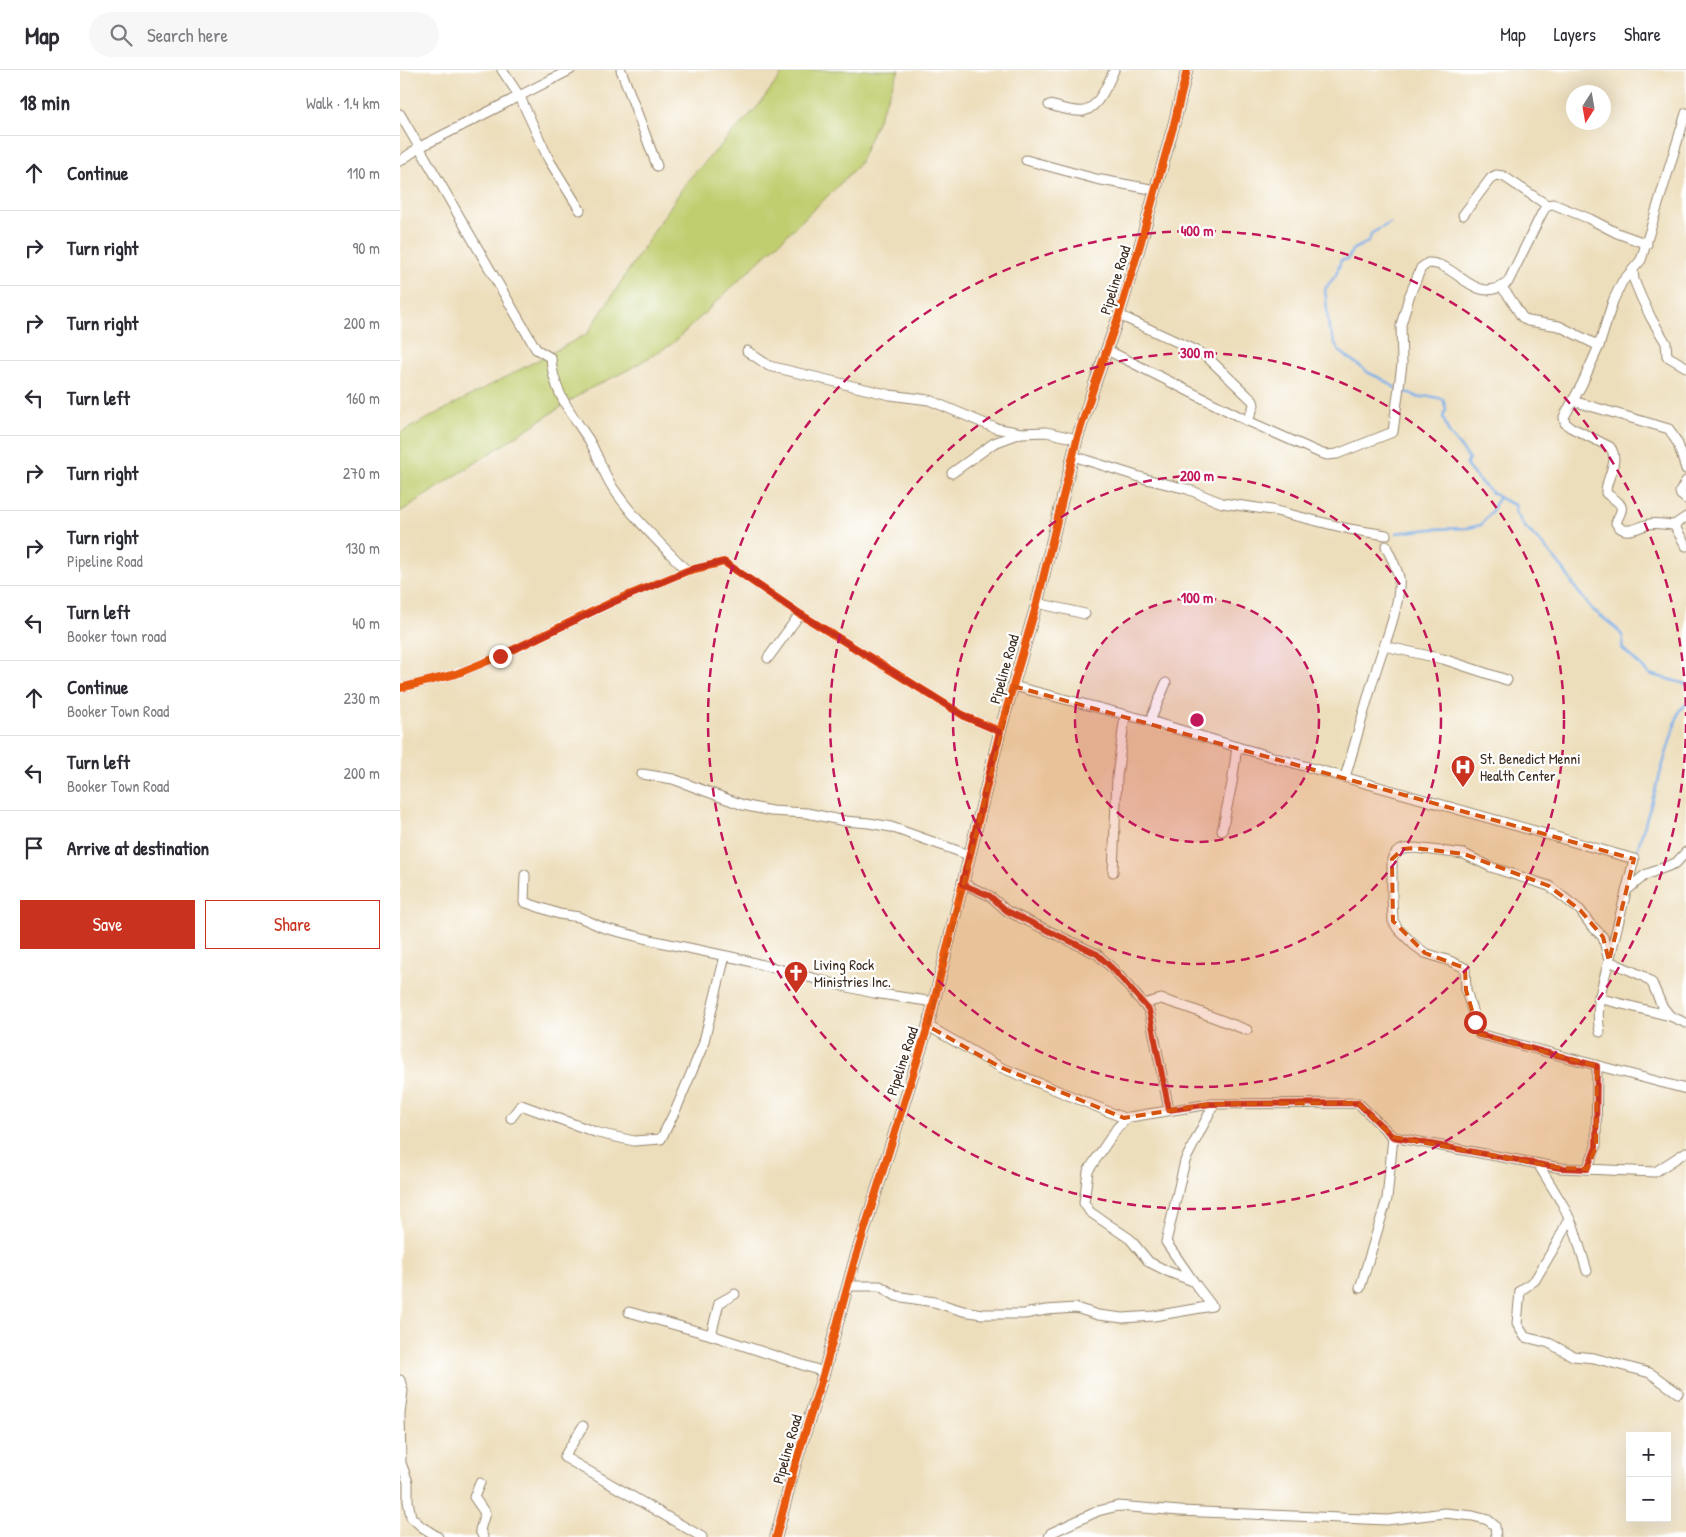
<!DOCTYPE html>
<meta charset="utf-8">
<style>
:root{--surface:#fff;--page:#f7f7f7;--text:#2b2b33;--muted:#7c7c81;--line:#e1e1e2;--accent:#c8321e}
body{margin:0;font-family:"Patrick Hand",sans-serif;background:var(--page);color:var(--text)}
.controls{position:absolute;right:15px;bottom:15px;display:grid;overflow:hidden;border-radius:0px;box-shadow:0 5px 20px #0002}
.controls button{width:45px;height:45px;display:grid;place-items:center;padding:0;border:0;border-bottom:1px solid var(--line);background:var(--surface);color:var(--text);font:25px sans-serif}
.compass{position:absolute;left:1166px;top:15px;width:45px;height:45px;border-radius:50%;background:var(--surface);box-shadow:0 5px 20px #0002;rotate:191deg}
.stop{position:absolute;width:15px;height:15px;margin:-11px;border:4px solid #c8321e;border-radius:50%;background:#fff}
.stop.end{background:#c8321e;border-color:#fff;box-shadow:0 1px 5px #0008}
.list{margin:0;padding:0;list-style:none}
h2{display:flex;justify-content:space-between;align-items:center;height:65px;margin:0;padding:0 20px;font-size:21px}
h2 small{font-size:16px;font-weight:400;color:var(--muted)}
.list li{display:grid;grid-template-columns:32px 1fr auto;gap:15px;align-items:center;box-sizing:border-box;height:75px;padding:0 20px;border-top:1px solid var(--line)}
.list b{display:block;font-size:19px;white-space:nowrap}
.list p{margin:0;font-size:16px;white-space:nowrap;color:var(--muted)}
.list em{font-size:16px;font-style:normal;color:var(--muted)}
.actions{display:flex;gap:10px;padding:15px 20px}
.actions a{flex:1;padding:11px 0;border:1px solid var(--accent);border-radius:0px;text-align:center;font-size:18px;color:var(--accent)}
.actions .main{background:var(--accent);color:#fff}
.icon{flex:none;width:28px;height:28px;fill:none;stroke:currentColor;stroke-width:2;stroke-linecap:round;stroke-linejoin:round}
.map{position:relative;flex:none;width:1286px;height:1467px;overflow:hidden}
header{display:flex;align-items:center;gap:30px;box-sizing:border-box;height:70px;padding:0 25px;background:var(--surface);border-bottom:1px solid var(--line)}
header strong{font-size:24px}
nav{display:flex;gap:28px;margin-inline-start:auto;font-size:18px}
.search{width:350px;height:45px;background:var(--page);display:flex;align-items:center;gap:12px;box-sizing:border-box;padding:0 18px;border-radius:28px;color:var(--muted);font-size:19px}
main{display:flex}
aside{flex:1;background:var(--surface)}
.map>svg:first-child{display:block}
.green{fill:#c1ce70;stroke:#7e7c47}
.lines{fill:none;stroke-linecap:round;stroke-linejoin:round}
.stream{stroke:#7baee7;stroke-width:2.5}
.street-casing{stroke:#94846c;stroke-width:11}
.secondary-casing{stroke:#94846c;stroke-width:13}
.street{stroke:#fff;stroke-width:9}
.secondary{stroke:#fce5cf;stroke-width:11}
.cycleway-casing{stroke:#fff;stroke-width:11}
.cycleway{stroke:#e8590c;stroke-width:8}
.route{stroke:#c8321e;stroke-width:6}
.marked{fill:#d7540e;fill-opacity:0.2;stroke:#d7540e;stroke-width:4;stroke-dasharray:10 6;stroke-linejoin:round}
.ring{fill:none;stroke:#c2185b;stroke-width:2.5;stroke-dasharray:9 6}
.labels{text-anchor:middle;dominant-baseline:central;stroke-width:4.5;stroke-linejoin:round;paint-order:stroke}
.street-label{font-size:15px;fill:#3b2a1e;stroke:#fff}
.poi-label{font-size:15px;fill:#3b2a1e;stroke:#fff;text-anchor:start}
.centre{fill:#c2185b;stroke:#fff;stroke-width:2.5}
.ring-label{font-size:15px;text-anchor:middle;font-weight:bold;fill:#c2185b;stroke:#fff;stroke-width:4.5;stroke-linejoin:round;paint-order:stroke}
</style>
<header>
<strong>Map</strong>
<div class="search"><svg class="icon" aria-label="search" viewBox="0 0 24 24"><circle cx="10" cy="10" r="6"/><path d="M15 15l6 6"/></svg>Search here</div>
<nav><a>Map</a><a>Layers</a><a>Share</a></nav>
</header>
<main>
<aside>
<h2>18 min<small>Walk · 1.4 km</small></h2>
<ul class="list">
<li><svg class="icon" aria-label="ahead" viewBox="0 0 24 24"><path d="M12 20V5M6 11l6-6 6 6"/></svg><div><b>Continue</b></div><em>110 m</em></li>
<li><svg class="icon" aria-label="right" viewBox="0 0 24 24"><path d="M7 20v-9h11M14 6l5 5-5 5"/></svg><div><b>Turn right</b></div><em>90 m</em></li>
<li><svg class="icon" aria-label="right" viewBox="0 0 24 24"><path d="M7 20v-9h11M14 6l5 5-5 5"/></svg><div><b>Turn right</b></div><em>200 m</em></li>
<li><svg class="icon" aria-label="left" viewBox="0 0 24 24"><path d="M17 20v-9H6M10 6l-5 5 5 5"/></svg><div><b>Turn left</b></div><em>160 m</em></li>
<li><svg class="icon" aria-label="right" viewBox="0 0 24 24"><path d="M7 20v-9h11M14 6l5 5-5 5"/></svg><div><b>Turn right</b></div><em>270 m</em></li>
<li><svg class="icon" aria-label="right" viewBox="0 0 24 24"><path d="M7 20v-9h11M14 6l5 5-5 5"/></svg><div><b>Turn right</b><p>Pipeline Road</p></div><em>130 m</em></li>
<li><svg class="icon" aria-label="left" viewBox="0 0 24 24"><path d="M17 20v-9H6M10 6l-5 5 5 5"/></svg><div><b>Turn left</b><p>Booker town road</p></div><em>40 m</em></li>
<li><svg class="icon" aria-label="ahead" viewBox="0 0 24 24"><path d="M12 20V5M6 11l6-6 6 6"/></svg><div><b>Continue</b><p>Booker Town Road</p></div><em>230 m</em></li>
<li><svg class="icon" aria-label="left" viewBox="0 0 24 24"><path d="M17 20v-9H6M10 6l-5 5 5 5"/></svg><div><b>Turn left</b><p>Booker Town Road</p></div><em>200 m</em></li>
<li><svg class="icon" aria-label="arrive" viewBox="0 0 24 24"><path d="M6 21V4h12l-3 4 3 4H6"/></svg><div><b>Arrive at destination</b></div></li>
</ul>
<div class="actions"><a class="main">Save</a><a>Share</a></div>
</aside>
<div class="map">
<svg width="1286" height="1467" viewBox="0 0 1286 1467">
<rect width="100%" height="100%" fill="#fff"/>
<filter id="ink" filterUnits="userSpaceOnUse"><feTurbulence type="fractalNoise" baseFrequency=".02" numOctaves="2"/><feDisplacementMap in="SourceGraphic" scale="10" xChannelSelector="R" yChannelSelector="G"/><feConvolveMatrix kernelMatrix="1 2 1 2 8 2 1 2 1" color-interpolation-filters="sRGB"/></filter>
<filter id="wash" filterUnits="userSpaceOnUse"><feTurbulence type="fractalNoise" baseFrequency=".0096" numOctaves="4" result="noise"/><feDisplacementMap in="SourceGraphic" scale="20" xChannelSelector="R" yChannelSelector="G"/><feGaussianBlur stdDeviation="1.12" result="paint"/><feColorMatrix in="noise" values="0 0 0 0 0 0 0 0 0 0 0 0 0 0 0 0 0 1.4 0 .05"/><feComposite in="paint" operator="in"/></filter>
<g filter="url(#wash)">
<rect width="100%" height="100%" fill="#eddebb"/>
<!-- green -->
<path class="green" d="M 385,0 L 499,0 L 459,94 L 432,122 L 272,274 L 228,300 L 187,320 L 0,442 L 0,363 L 187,264 L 287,111 L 358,36 Z"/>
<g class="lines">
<!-- stream -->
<g class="stream">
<path d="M 990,153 L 972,163 L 968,172 L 952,180 L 948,189 L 941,190 L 936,205 L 925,219 L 929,259 L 938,280 L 969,303 L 984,310 L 1001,322 L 1010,323 L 1019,328 L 1029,326 L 1043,329 L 1046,339 L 1043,347 L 1049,363 L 1069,388 L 1066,395 C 1079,412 1094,428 1115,435 L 1116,443 L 1124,456 L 1144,476 L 1164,500 L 1176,519 L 1192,539 L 1217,559 L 1223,567 L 1222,578 L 1249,604 L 1286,614"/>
<path d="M 996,463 L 1031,459 L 1068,458 L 1081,455 L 1092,441 L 1098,428"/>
<path d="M 1236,784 L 1279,641 L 1286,634"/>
</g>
</g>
</g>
<g filter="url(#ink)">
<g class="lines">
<defs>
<g id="street">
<path d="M 102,0 L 120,27 L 149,90 L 180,140"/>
<path d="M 221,0 L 257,96"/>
<path d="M 649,35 C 659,37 674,43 684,41 C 698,38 709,12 714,0"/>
<path d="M 1286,43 L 1241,190 L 1222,212 L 1213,231 L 1199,276 L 1182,314 L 1164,347 L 1165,353 L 1170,357 L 1210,377 C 1221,391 1205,409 1206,423 C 1211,428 1224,433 1221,441 C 1220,445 1217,449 1216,453 C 1224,467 1238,457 1249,454 C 1256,452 1267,455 1274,455 L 1286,476"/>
<path d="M 0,44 L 136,279 L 151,288 C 153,322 171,343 189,370 C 198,385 203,403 213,418 C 234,449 261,474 287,501"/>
<path d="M 626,90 L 696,109 L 756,120"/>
<path d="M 0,91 L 20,77 L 170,0"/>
<path d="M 1063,145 L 1091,108 L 1096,105 L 1103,106 L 1147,135"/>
<path d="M 1233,200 L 1234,210 L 1241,227 L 1251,248 L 1266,273 L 1267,286 L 1286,297"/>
<path d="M 1101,217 L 1108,225 L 1122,247 L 1128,251 L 1159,256 L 1199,276"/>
<path d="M 719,245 L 805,285 L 853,331 L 854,335 L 848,351"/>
<path d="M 707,280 L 848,351 L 920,383 L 927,385 L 937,384 L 993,362 L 1002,294 L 1001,255 L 1009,227 L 1021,198 L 1028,193 C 1058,192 1074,238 1108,212 L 1142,143 L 1147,135 L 1153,134 L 1190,149 L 1217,163 L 1247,174"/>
<path d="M 347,281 L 369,296 L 490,325 L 529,330 L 595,358 L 621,363 L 646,362 L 677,369"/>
<path d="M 1173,331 L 1269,359 L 1278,374 L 1286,399"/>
<path d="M 673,386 L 746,409 L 787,419 L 822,433 L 872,440 L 949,459 L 986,465"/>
<path d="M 552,403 L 594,373 L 621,363"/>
<path d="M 1286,411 L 1280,422 L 1281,425 L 1286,429"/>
<path d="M 1274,455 L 1286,447"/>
<path d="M 637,533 L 685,544"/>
<path d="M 984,576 L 1043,589 L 1107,610"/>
<path d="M 368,588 L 400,544"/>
<path d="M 613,616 L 750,651 L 837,677 L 1234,789 C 1227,819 1219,849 1212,879 C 1205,909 1194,931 1200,962"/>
<path d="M 0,618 L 56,604 L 100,586 L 214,531 L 287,501 L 324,492 L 400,544 L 566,647 L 600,661"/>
<path d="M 750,651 L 766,613"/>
<path d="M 242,704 L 273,709 L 343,735 L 371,741 L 407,743 L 445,751 L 469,753 L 491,757 L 569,785"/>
<path d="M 945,707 C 958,665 968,623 982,582 C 989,563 1001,528 999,508 C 997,497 990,486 986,476"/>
<path d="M 822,761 L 832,713 L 837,677"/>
<path d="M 713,802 L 717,707 L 725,645"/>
<path d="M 125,805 L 124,832 L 159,844 L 179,847 L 204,858 L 255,871 L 336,888 L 435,914 L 474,923 L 534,932"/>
<path d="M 562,813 L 590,826 L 607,841 L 697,884 L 713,899 L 749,940 L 769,1040"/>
<path d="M 1227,820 L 1245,805 L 1276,793 L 1286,782"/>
<path d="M 1198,928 L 1270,946"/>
<path d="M 743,934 L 761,929 L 789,938 L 847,960"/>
<path d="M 1286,953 L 1270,946 L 1262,936 L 1252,913 L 1243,906 L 1209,891 L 1203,867 L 1190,854 L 1180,840 L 1149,816 L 1091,797 L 1064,784 L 1015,778 L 1003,779 L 996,783 L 992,789 L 992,827 L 993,851 L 998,859 L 1014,875 L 1025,883 L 1050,891 L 1065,898 L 1066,920 L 1079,964 L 1286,1019"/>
<path d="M 528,956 L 600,997 L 724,1048 L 810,1034 L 958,1033 L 993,1067 L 1161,1098 L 1255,1102 L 1286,1082"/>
<path d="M 111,1048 L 121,1035 L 198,1063 L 234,1071 L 261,1069 L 277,1037 L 303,975 L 325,886"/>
<path d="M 1138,1094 L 1163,1135 L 1174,1158 L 1187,1201"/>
<path d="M 1187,1099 L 1196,1077 L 1197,996"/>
<path d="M 1169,1148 L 1158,1171 L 1135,1210 L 1120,1221 L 1117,1254 L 1125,1267 L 1149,1273 L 1173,1286 L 1194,1288 L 1250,1303 L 1278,1323"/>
<path d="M 793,1211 L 766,1172 L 785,1091 L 814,1034"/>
<path d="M 448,1216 L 480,1216 L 496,1226 L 534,1232 L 563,1241 L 582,1244 L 624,1244 L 646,1240 L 676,1238 L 698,1245 L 723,1248 L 754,1246 L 812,1236 L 793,1211 L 769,1202 L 749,1192 L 730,1169 L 690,1142 L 684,1133 L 688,1101 L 717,1058 L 728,1047"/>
<path d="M 960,1218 L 987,1129 L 993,1067"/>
<path d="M 229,1242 L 311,1265 L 424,1302"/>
<path d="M 311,1265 L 319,1233 L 335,1224"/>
<path d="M 0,1310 L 3,1321 L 0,1343 L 1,1393 L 8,1412 L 8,1431 L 11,1447 L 22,1457 L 38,1467"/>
<path d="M 183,1356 L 164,1387 L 302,1467"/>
<path d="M 80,1413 L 74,1427 L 85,1443 L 80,1460 L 83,1467"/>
<path d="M 649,1467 L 651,1463 L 698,1441 L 718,1436 L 780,1441 L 987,1450 L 1045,1443 L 1073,1446 L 1088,1450 L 1095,1456 L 1096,1467"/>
</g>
<path id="secondary" d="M 376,1467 L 395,1395 L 424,1302 L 454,1193 L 528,956 L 600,661 L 637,533 L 677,369 L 695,313 L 719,245 L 740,175 L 774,54 L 787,0"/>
</defs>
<!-- street casing -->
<use href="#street" class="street-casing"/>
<!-- secondary casing -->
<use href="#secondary" class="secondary-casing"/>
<!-- street -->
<use href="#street" class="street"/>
<!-- secondary -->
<use href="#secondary" class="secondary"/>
<defs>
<g id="cycleway">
<path d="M 0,618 L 56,604 L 100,586 L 214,531 L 287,501 L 324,492 L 400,544 L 566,647 L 600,661"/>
<path d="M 376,1467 L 395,1395 L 424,1302 L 454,1193 L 528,956 L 600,661 L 637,533 L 677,369 L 695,313 L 719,245 L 740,175 L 774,54 L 787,0"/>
</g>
</defs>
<!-- cycleway casing -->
<use href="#cycleway" class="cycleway-casing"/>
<!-- cycleway -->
<use href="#cycleway" class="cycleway"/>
</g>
</g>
<g class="lines" filter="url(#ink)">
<!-- route -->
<path class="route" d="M 100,586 L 214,532 L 292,499 L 324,492 L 400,544 L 566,647 L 600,662 L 562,814 L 590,826 L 607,841 L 697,884 L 713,899 L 749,940 L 769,1040 L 810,1034 L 958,1033 L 993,1067 L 1160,1098 L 1187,1099 L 1196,1077 L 1197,996 L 1078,964 L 1075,952"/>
</g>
<!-- marked area -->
<path class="marked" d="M 613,616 L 1234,789 L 1209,891 L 1203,867 L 1180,840 L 1149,816 L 1064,784 L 1015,778 L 1003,779 L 992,789 L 993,851 L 1025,883 L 1065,898 L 1066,920 L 1079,964 L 1197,996 L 1196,1077 L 1187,1099 L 1161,1098 L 993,1067 L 958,1033 L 810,1034 L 724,1048 L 600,997 L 528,956 Z"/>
<!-- distance rings -->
<circle cx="797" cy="650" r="122" fill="#c2185b" fill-opacity=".12"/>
<g class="ring">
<circle cx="797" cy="650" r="122"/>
<circle cx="797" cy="650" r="244"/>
<circle cx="797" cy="650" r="367"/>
<path d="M1286 654A489 489 0 1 1 1286 646"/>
</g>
<!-- icons -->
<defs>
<symbol id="hospital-pin" viewBox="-11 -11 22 30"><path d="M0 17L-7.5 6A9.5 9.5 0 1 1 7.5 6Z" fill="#c8321e" stroke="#fff"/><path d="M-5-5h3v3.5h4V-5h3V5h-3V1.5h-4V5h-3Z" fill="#fff"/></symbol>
<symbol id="church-pin" viewBox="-11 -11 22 30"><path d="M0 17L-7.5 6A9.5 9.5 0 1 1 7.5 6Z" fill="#c8321e" stroke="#fff"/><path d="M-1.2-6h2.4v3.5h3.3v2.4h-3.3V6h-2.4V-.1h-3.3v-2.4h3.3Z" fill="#fff"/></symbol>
</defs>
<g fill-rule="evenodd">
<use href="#hospital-pin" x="1049" y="683" width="28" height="38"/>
<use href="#church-pin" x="382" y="889" width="28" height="38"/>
</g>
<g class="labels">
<!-- street labels -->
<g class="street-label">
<text transform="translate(715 210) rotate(-73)">Pipeline Road</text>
<text transform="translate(604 599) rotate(-74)">Pipeline Road</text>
<text transform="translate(502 991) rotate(-72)">Pipeline Road</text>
<text transform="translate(387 1379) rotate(-74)">Pipeline Road</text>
</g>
<!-- poi labels -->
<g class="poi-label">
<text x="1080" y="688">St. Benedict Menni<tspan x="1080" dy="17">Health Center</tspan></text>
<text x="414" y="894">Living Rock<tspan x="414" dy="17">Ministries Inc.</tspan></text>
</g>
</g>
<circle cx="797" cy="650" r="8" class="centre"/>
<g class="ring-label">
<text x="797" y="166">400 m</text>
<text x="797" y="288">300 m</text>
<text x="797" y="411">200 m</text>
<text x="797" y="533">100 m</text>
</g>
</svg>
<div class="controls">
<button>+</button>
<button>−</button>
</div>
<svg class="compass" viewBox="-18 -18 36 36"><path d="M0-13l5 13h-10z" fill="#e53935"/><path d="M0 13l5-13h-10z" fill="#7c7c81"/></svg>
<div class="stop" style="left:1075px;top:952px"></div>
<div class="stop end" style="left:100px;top:586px"></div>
</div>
</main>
